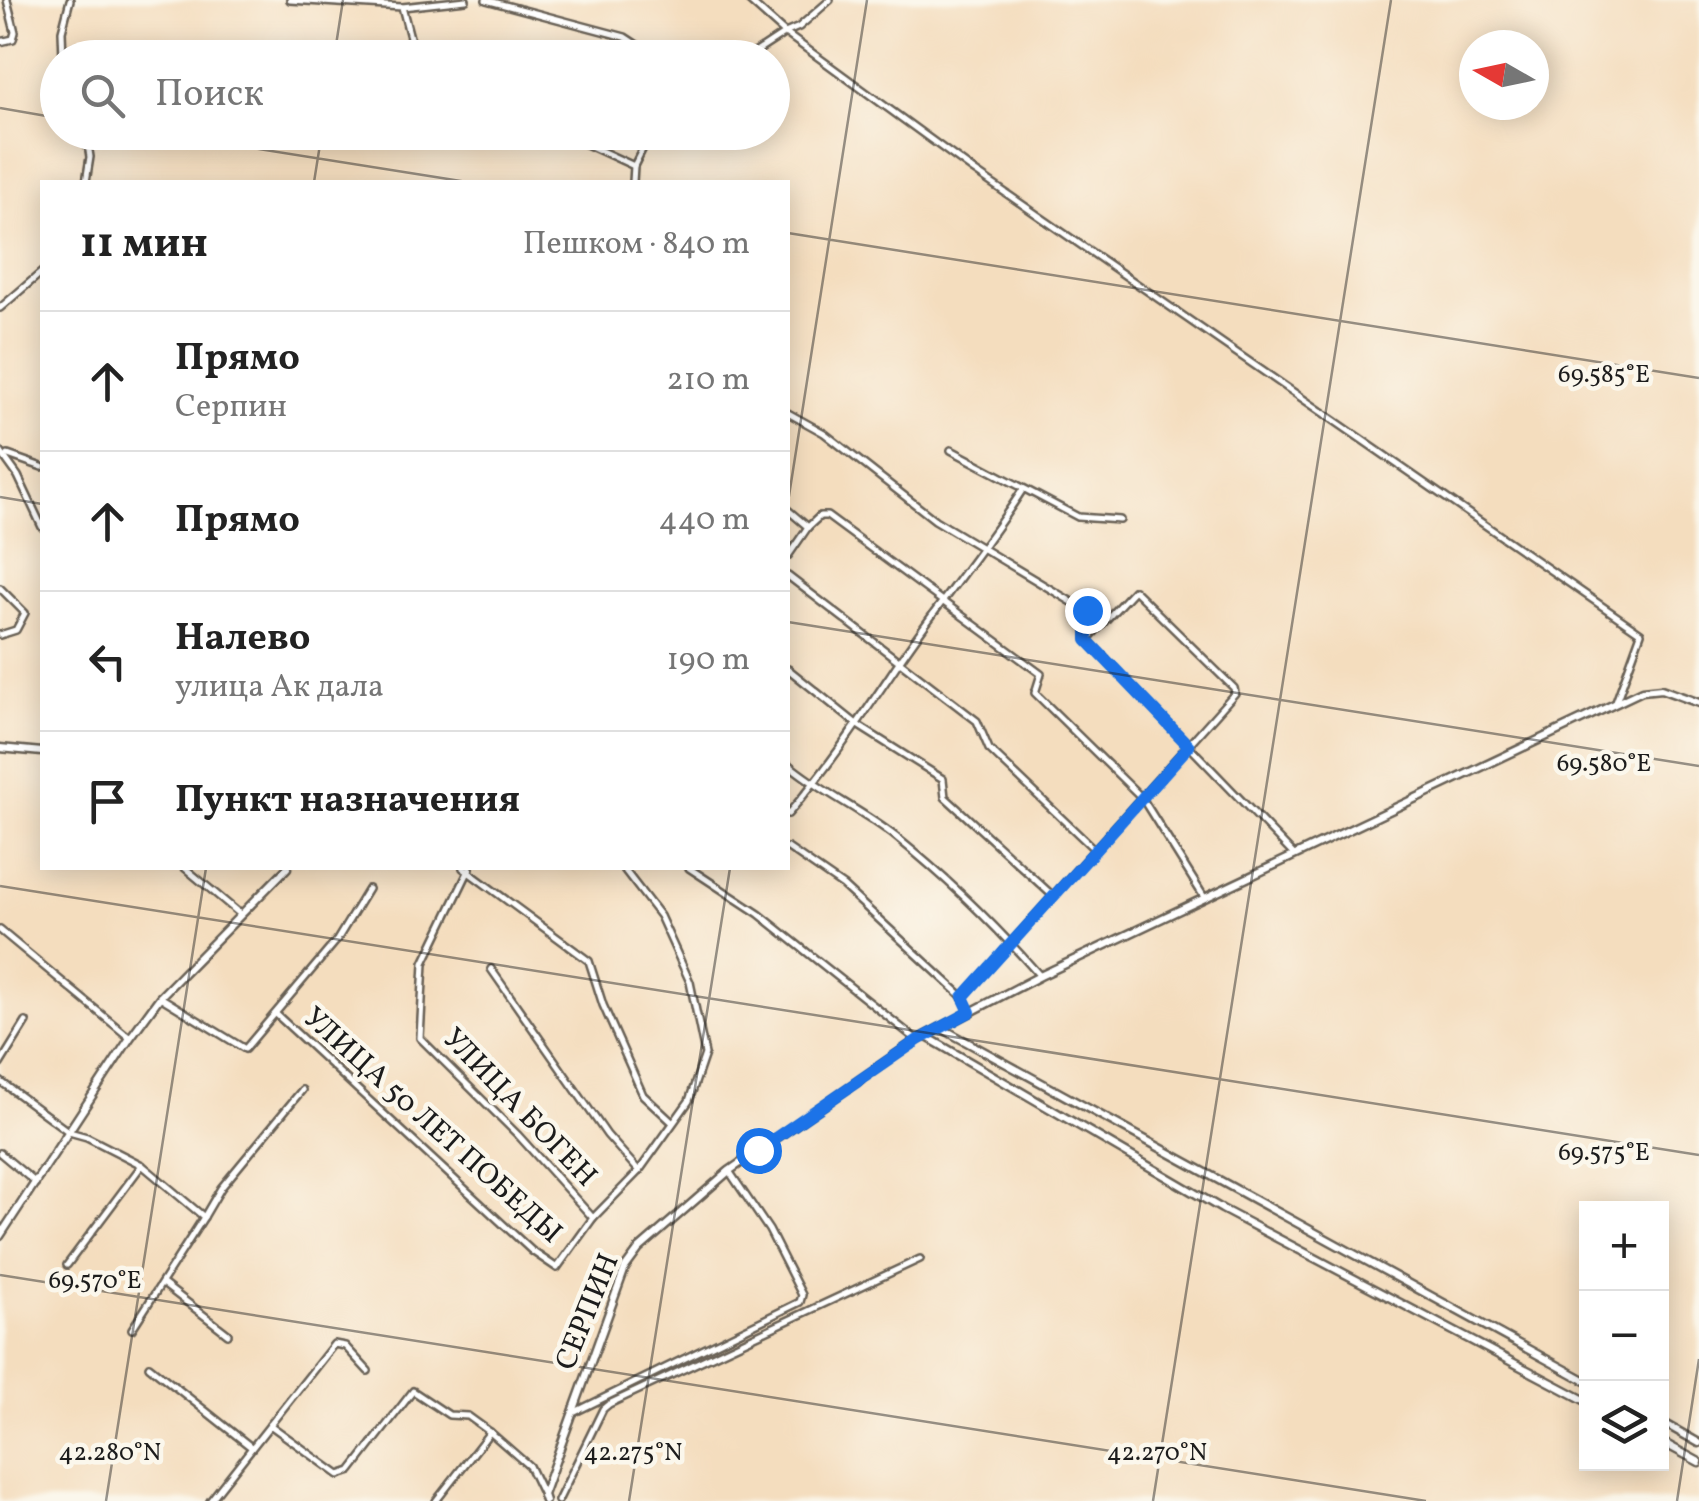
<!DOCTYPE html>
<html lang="ru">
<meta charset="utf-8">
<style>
:root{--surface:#fff;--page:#f2f2f2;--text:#222;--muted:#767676;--line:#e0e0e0}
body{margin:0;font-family:Vollkorn,serif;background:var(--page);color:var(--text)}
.controls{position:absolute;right:30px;bottom:30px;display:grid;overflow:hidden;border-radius:0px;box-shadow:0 5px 25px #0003}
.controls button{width:90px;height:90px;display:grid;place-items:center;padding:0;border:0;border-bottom:2px solid var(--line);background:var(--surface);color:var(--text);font:50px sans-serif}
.compass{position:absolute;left:1459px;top:30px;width:90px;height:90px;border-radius:50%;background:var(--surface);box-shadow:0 5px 25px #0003;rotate:279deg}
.stop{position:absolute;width:30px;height:30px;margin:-22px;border:8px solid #1a73e8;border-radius:50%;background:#fff}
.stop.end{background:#1a73e8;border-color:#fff;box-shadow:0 2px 10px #0008}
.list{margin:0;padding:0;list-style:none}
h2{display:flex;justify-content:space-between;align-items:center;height:130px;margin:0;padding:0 40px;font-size:42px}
h2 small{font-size:32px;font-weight:400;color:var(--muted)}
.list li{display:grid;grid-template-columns:65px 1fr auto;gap:30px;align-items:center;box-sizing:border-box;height:140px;padding:0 40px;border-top:2px solid var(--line)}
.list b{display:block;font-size:38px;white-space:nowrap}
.list p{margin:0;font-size:32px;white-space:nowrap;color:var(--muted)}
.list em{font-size:32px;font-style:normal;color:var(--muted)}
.icon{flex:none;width:55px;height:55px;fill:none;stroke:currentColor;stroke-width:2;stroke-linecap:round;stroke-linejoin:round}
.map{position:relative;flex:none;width:1699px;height:1501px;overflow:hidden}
.search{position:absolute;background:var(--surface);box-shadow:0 5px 25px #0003;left:40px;top:40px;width:750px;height:110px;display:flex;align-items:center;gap:25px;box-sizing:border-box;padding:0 35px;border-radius:55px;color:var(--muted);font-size:38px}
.panel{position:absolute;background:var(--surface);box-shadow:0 5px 25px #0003;left:40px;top:180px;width:750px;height:690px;border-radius:0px}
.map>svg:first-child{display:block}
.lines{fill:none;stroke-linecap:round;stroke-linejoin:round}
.minor-casing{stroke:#686055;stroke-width:10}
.tertiary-casing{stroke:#686055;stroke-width:11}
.minor{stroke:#fff;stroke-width:5}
.tertiary{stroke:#fff;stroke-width:6}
.route{stroke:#1a73e8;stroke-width:12}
.ticks{fill:none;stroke:#1c1c1c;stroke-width:2.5;stroke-opacity:0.45}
.labels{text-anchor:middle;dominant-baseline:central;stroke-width:9;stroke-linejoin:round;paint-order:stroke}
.street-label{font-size:30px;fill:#1c1c1c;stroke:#fbf7ec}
.ticks-label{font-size:25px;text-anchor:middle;fill:#1c1c1c;stroke:#fbf7ec;stroke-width:9;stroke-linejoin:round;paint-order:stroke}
</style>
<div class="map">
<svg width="1699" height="1501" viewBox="0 0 1699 1501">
<rect width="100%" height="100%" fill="#fbf7ec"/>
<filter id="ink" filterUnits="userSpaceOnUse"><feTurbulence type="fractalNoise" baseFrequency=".01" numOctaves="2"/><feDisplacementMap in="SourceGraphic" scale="20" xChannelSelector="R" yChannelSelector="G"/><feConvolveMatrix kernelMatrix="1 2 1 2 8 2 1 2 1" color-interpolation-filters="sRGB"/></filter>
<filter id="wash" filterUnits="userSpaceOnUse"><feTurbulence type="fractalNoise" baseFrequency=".0048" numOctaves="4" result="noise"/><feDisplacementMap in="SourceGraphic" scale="40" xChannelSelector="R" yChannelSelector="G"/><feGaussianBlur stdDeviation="2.25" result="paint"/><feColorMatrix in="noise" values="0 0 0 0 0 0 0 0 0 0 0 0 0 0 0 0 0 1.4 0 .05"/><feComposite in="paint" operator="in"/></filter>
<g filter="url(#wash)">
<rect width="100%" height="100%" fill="#f4ddbe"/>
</g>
<g filter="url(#ink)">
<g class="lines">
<defs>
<g id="minor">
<path d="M 290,0 L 402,7 L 466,0"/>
<path d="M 486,0 L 625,37 L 657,58"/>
<path d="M 830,0 L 799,27 L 785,33 L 974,171 L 1641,633 L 1616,702"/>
<path d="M 402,7 L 412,45 L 420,58"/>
<path d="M 0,42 L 13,39 L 15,32 L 7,0"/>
<path d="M 63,58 L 62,31 L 70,0"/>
<path d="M 747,58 L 785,33 L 748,0"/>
<path d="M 86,132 L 90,157 L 86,182"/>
<path d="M 560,132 L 634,166"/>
<path d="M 633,182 L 634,166 L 651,132"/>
<path d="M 0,308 L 42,272"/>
<path d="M 788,413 L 824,433 L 935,520 L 1087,611 L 1087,640 L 1294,855"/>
<path d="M 951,450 L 1078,517 L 1120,520"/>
<path d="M 0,451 L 18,476 L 42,527"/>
<path d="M 8,455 L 42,467"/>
<path d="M 788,510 L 808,527 L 820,516 L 827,516 L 1041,674 L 1035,693 L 1142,798 L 1204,897"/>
<path d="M 788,556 L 808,527"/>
<path d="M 788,576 L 977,721 L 989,749 L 1095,850"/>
<path d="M 0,588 L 25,613 L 16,630 L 0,635"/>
<path d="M 788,669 L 859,726 L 943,779 L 945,797 L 1052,895"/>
<path d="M 788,764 C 821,792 862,810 896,837 C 947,878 997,927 1040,976"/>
<path d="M 788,814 C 829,767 862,717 897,665 C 937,605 984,550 1023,489"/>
<path d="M 788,848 L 843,886 L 963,997"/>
<path d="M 185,868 L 240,914"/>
<path d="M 463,868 L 589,961 L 603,1005 L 643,1095 L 672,1122"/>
<path d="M 470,868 L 424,963 L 420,1038 L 518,1135 L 593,1218 L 639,1171 L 689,1101 L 705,1054 L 690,982 L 660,916 L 623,868"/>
<path d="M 689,868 L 759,914 L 917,1040"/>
<path d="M 0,930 L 130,1038"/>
<path d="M 491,969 L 607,1135 L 639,1171"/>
<path d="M 160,997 L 245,1049 L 337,940 L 368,889"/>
<path d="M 970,1012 L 963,997 L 1235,693 L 1234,688 L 1134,590 L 1088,639"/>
<path d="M 276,1014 L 532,1251 L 557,1268 L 593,1218"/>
<path d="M 0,1064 L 26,1022"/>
<path d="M 0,1081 L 69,1132 L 87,1137 L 142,1165"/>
<path d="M 0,1153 L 36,1183"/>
<path d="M 204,1217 L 221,1188 L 302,1090"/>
<path d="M 67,1265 L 142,1165 L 204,1217 L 132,1329"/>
<path d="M 162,1283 L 228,1334"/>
<path d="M 149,1366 L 251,1447"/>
<path d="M 575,1412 L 800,1302 L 802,1295 L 769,1230 L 729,1171"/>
<path d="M 270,1425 L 339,1475 L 351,1471 L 413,1391 L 449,1415 L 468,1416 L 490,1432 L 529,1466 L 543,1495"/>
<path d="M 210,1501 L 334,1344 L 345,1346 L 368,1371"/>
<path d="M 436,1501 L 490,1432"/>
<path d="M 558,1501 L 603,1409 L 609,1404 L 920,1259"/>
</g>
<g id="tertiary">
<path d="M 0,748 L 42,752"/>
<path d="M 943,1029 L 1586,1381"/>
<path d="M 927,1037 L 1222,1209 L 1586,1401"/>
<path d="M 0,1236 L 130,1038 L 160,997 L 287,868"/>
<path d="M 1662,1422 L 1699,1443"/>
<path d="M 1662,1442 L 1699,1462"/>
<path d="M 545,1501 L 543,1495 L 625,1268 L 639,1249 L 729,1171 L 917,1040 L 1040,976 L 1642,691 L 1661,689 L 1699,703"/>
</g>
</defs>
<!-- minor casing -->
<use href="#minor" class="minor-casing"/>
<!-- tertiary casing -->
<use href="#tertiary" class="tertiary-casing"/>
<!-- minor -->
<use href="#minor" class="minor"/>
<!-- tertiary -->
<use href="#tertiary" class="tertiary"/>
</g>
</g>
<g class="lines" filter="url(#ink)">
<!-- route -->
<path class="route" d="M 758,1150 L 918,1040 L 970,1012 L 963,997 L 1189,746 L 1087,640 L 1087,610"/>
</g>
<!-- ticks -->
<path class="ticks" d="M 334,58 L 343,0M 0,108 L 58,118M 152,132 L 467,182M 314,182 L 322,132M 788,233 L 1699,378M 0,497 L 42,504M 788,502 L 867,0M 788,622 L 1699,766M 0,886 L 1699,1155M 0,1275 L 1426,1501M 106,1501 L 206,868M 629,1501 L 730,868M 1153,1501 L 1391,0M 1677,1501 L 1699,1359"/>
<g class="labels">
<!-- street labels -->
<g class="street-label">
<text transform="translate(519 1108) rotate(46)">УЛИЦА БОГЕН</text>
<text transform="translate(432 1126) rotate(42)">УЛИЦА 50 ЛЕТ ПОБЕДЫ</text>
<text transform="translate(588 1312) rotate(-68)">СЕРПИН</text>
</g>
</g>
<g class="ticks-label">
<text x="1604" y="382">69.585°E</text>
<text x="1604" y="771">69.580°E</text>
<text x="1604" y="1160">69.575°E</text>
<text x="95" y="1288">69.570°E</text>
<text x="110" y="1460">42.280°N</text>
<text x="633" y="1460">42.275°N</text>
<text x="1157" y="1460">42.270°N</text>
</g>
</svg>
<div class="controls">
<button>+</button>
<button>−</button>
<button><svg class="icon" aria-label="layers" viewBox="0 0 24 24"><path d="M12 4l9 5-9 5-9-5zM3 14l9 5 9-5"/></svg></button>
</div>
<svg class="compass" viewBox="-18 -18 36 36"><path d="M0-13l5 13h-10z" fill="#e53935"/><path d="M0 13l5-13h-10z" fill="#767676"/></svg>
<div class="stop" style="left:758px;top:1150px"></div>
<div class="stop end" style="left:1087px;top:610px"></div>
<div class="search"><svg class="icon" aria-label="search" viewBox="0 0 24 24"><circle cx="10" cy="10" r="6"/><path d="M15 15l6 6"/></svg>Поиск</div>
<section class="panel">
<h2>11 мин<small>Пешком · 840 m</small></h2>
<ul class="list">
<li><svg class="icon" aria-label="ahead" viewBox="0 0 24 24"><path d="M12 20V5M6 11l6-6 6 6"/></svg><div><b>Прямо</b><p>Серпин</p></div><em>210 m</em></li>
<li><svg class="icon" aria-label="ahead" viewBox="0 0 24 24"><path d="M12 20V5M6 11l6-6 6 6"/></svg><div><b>Прямо</b></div><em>440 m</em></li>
<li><svg class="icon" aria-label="left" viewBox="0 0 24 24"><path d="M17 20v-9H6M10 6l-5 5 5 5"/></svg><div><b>Налево</b><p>улица Ак дала</p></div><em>190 m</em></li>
<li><svg class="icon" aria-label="arrive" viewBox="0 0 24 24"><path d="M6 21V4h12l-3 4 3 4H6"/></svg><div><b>Пункт назначения</b></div></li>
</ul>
</section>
</div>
